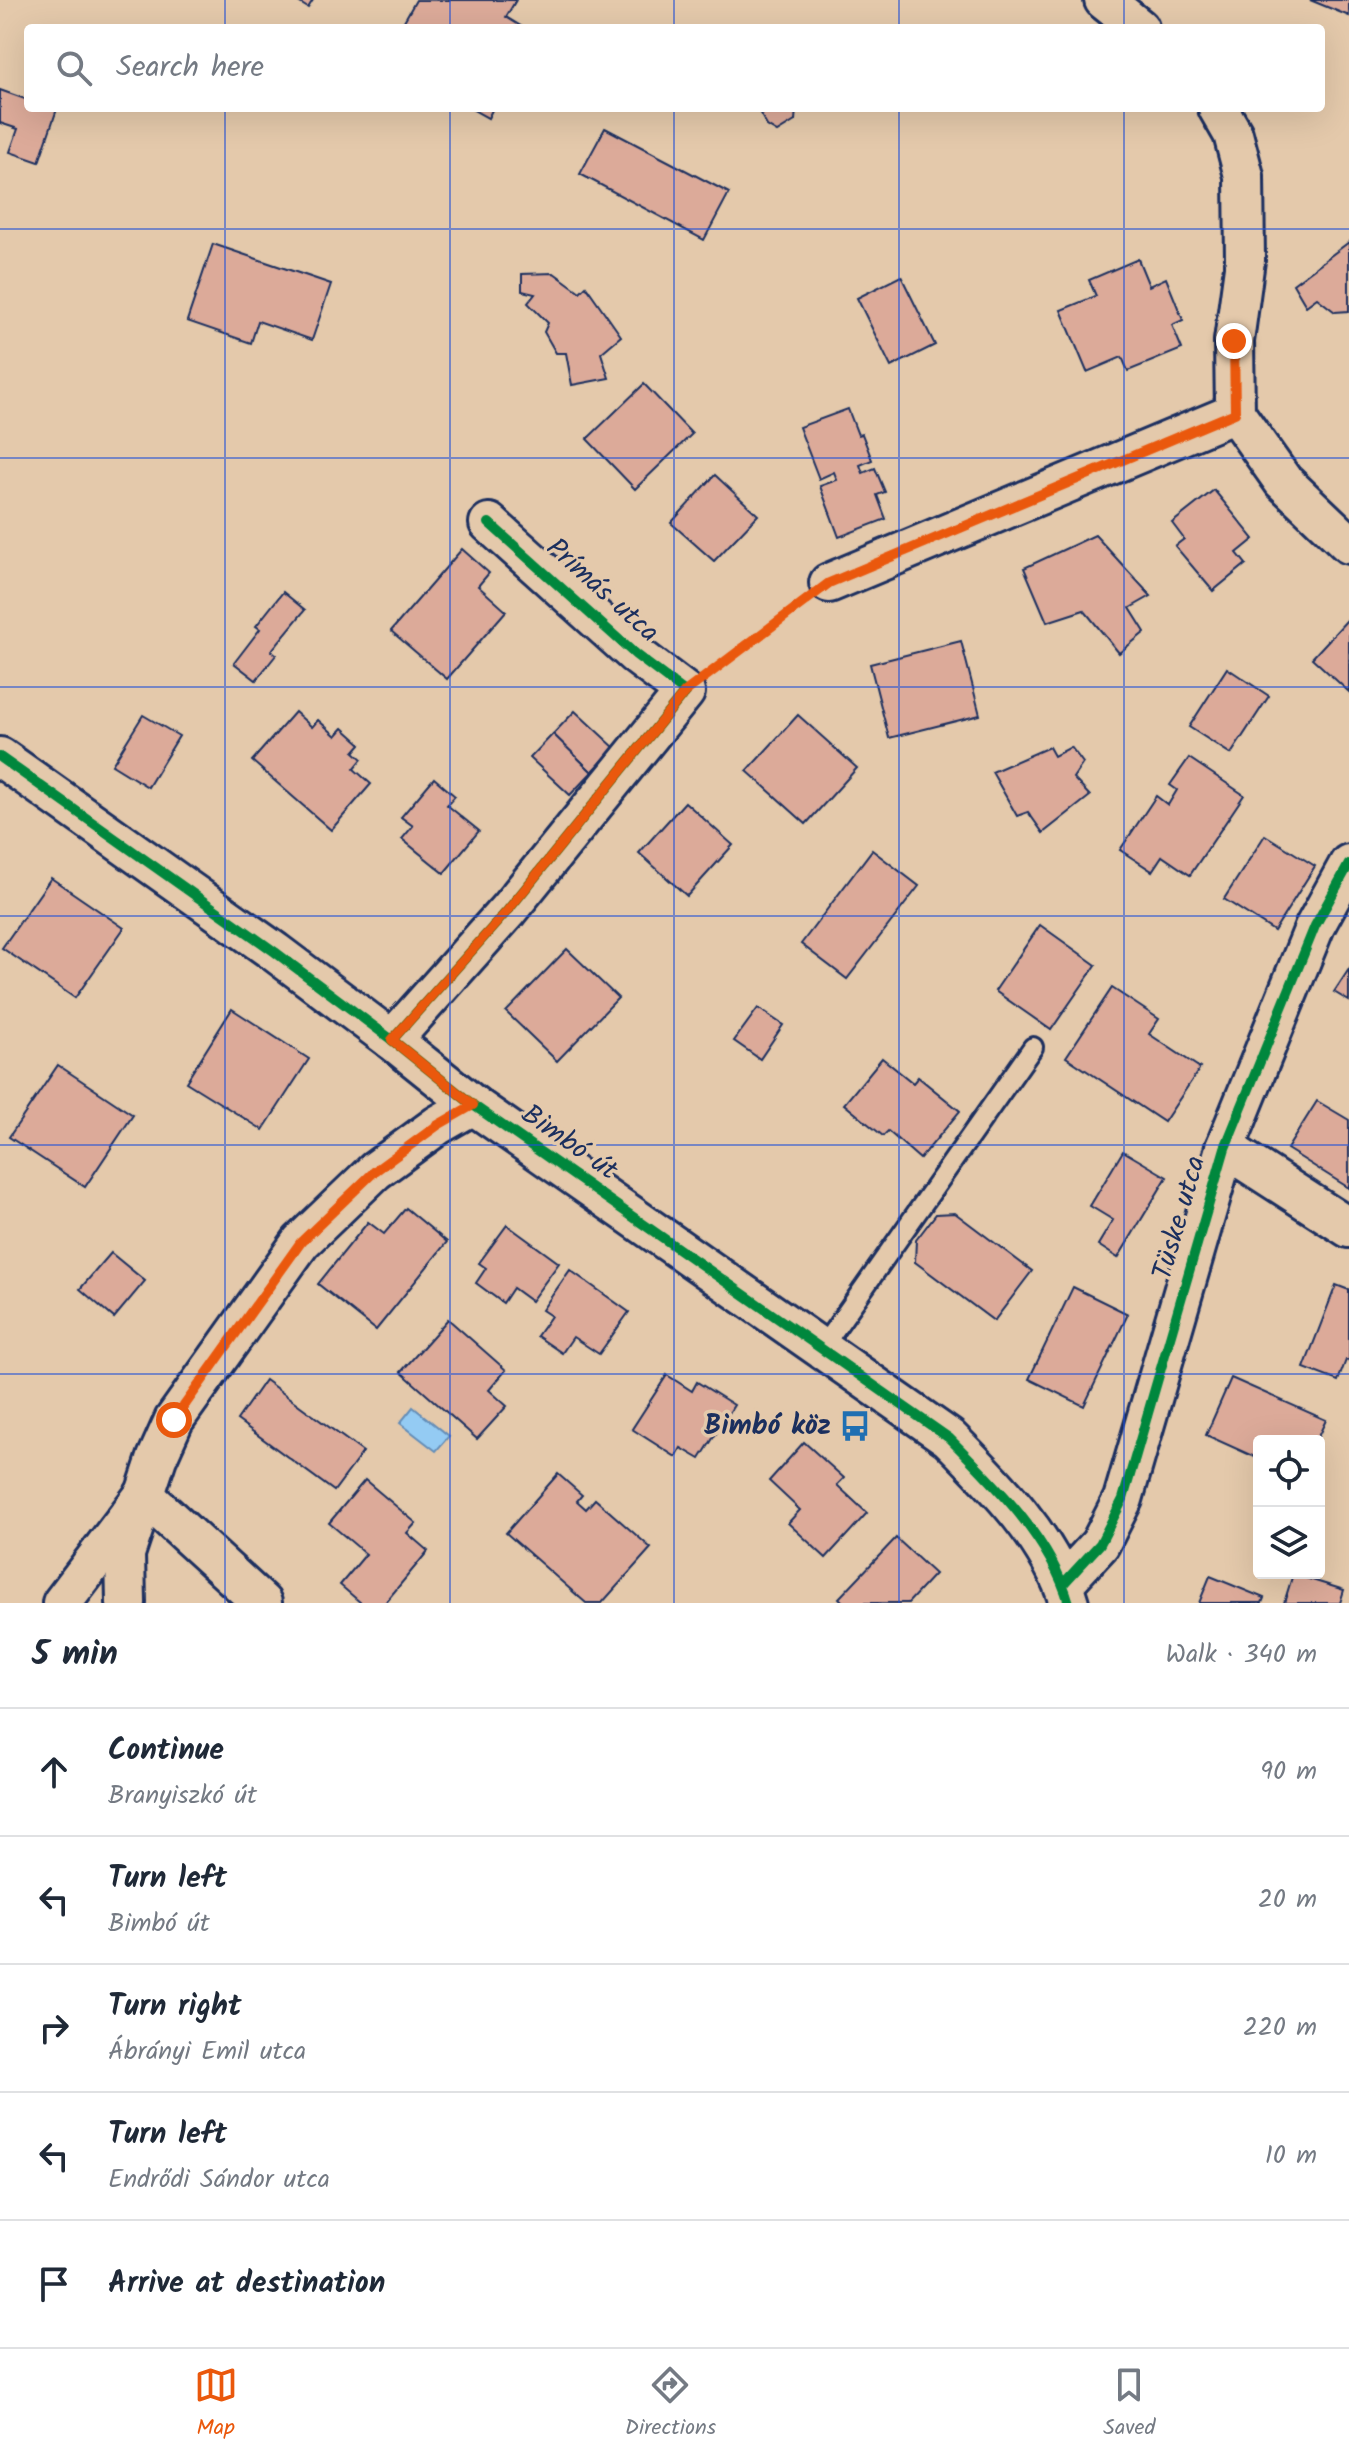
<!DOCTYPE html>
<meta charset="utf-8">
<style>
:root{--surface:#fff;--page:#f6f6f7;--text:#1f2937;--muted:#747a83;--line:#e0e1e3;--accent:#ea580c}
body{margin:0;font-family:Kalam,sans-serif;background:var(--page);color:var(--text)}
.controls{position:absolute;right:24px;bottom:24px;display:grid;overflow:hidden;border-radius:8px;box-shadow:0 8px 32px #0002}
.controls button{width:72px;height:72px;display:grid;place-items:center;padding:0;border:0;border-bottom:2px solid var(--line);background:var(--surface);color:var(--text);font:40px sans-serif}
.stop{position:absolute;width:24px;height:24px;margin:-18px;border:6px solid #ea580c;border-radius:50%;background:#fff}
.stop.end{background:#ea580c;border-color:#fff;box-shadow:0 2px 8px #0008}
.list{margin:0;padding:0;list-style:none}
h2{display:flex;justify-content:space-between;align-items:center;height:104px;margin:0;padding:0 32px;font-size:34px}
h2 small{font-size:26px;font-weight:400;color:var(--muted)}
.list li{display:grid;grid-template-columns:52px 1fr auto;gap:24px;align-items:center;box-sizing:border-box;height:128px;padding:0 32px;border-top:2px solid var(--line)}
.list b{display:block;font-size:30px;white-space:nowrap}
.list p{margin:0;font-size:26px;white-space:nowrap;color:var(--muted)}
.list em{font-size:26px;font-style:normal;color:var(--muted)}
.icon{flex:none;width:44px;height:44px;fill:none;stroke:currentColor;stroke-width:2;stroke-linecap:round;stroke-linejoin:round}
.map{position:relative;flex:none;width:1349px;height:1603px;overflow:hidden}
.search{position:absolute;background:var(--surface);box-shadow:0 8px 32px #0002;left:24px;right:24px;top:24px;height:88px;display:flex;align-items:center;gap:20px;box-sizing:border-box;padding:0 28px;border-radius:8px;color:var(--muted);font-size:30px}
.sheet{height:744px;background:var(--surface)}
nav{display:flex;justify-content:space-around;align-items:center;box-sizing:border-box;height:112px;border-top:2px solid var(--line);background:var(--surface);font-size:22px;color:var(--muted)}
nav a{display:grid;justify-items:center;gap:4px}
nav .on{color:var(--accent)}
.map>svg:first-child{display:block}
.water{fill:#94cbf3;stroke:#648db7;stroke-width:2}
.building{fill:#dcaa99;stroke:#1b2f5e;stroke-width:2}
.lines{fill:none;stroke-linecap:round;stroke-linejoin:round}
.lane-casing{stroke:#1b2f5e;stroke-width:24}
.street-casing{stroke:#1b2f5e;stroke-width:44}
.path{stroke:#1b2f5e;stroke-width:5;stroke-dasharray:2 6;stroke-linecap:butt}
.lane{stroke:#e4c9ab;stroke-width:18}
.street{stroke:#e4c9ab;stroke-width:38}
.cycleway-casing{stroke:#e4c9ab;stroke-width:15}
.cycleway{stroke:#00873e;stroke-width:10}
.route{stroke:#ea580c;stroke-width:10}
.grid{fill:none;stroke:#1d4ed8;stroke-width:2;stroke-opacity:0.55}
.labels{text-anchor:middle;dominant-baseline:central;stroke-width:7;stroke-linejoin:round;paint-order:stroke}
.street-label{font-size:28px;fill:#1b2f5e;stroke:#e4c9ab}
.poi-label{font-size:28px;font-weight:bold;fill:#1b2f5e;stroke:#e4c9ab;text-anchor:end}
</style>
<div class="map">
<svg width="1349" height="1603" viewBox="0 0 1349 1603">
<rect width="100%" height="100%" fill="#e4c9ab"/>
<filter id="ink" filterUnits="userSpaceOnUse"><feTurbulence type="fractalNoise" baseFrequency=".0125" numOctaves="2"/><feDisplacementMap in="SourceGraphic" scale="16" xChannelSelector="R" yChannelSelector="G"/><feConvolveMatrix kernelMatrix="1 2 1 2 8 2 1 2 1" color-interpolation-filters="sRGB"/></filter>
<g filter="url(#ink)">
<!-- water -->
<path class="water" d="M 413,1407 L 449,1436 L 436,1451 L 400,1423 Z"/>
<!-- building -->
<g class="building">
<path d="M 295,0 L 313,0 L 308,8 Z"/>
<path d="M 416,0 L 516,0 L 506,17 L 524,28 L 400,28 Z"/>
<path d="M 1310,0 L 1349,0 L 1349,16 Z"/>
<path d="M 0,90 L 28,100 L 28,108 L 57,109 L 39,162 L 10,152 L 18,129 L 0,123 Z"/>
<path d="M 470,108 L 493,108 L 488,118 Z"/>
<path d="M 757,108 L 796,108 L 795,121 L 777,132 L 767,126 Z"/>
<path d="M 605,128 L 729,193 L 704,240 L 580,174 Z"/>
<path d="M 1349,242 L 1349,311 L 1335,312 L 1317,298 L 1306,306 L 1293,284 Z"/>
<path d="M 213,244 L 331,284 L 312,340 L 258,321 L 251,343 L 187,321 Z"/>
<path d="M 1138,259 L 1149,286 L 1166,278 L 1183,320 L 1172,325 L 1182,349 L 1128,371 L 1122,357 L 1087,372 L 1061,310 L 1096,296 L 1089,280 Z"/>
<path d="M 554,273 L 580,292 L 586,286 L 621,336 L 601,353 L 609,378 L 572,385 L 566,353 L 556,353 L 544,332 L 548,323 L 528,303 L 535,294 L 522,291 L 522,274 Z"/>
<path d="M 901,276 L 935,345 L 891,367 L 857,298 Z"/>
<path d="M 644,384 L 692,434 L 635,489 L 587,439 Z"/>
<path d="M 848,409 L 858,435 L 862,434 L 872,460 L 860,465 L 863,473 L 875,468 L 885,492 L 877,495 L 886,519 L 839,537 L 820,486 L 837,480 L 834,472 L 819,479 L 799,427 Z"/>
<path d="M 715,475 L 758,515 L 714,561 L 671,523 Z"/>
<path d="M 1214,490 L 1254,539 L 1237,553 L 1246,564 L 1213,591 L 1175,546 L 1184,539 L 1172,523 Z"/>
<path d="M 1095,535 L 1151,596 L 1130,608 L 1145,632 L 1119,653 L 1084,610 L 1047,622 L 1024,568 Z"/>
<path d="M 462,549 L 489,573 L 478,586 L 506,611 L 447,679 L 391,631 Z"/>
<path d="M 283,592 L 305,610 L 271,651 L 276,655 L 256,680 L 234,663 L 260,629 L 256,626 Z"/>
<path d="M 1347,620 L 1349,622 L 1349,692 L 1312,658 Z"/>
<path d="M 961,641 L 980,715 L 889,738 L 870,664 Z"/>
<path d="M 1227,668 L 1269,696 L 1231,754 L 1189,727 Z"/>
<path d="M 575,711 L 615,748 L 592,772 L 553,734 Z"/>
<path d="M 295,712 L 312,727 L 318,720 L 336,736 L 343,728 L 361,744 L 354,752 L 362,759 L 354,769 L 371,784 L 331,830 L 252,761 Z"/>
<path d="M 143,715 L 179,736 L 148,787 L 112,765 Z"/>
<path d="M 798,715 L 857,768 L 806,824 L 747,771 Z"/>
<path d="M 553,734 L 592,772 L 570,795 L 530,758 Z"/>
<path d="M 1049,747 L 1054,756 L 1071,747 L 1083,763 L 1073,778 L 1090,796 L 1043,833 L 1028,812 L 1017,816 L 992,772 Z"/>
<path d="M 1189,758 L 1244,795 L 1190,875 L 1162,856 L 1152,871 L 1120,850 L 1156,796 L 1168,805 L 1177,790 L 1170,785 Z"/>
<path d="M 434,778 L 455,796 L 447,805 L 479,831 L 444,873 L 402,839 L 413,826 L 401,817 Z"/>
<path d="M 685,802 L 733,845 L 687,896 L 639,853 Z"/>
<path d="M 1265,835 L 1315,866 L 1274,931 L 1224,899 Z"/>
<path d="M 872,850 L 919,886 L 847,979 L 801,944 Z"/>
<path d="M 51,878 L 124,928 L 75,998 L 2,948 Z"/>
<path d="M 1040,925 L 1096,965 L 1051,1030 L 995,991 Z"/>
<path d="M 567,949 L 618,998 L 557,1061 L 506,1012 Z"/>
<path d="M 1349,969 L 1349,1001 L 1334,992 Z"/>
<path d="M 1112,988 L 1159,1019 L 1149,1034 L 1200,1068 L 1164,1122 L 1066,1057 Z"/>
<path d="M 758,1008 L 783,1025 L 760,1059 L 734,1041 Z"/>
<path d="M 232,1009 L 309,1059 L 263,1130 L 186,1082 Z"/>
<path d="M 882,1058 L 913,1083 L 918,1077 L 960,1111 L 920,1159 L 888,1131 L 883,1136 L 844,1104 Z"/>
<path d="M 58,1065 L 133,1115 L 85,1187 L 9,1137 Z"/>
<path d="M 1317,1101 L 1349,1120 L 1349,1188 L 1287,1149 Z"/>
<path d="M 1123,1151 L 1167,1177 L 1118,1258 L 1098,1245 L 1113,1220 L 1090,1206 Z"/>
<path d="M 406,1208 L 447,1242 L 376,1330 L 318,1284 L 368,1222 L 384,1234 Z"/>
<path d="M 955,1213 L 1032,1271 L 994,1321 L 915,1262 L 916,1240 L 936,1214 Z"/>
<path d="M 507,1225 L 559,1263 L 531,1301 L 513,1288 L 503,1303 L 476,1283 L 486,1268 L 479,1263 Z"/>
<path d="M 111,1253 L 145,1281 L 114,1318 L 80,1289 Z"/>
<path d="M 570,1270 L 629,1312 L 599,1354 L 573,1337 L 562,1353 L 537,1336 L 551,1316 L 542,1310 Z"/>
<path d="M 1336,1285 L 1349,1290 L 1349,1361 L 1346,1360 L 1338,1381 L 1304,1368 Z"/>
<path d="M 1073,1287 L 1128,1314 L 1084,1406 L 1029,1379 Z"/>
<path d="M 448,1319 L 506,1370 L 489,1390 L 507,1406 L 477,1439 L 401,1372 Z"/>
<path d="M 667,1375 L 692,1391 L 697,1382 L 734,1405 L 700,1459 L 681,1448 L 676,1457 L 632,1429 Z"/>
<path d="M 1231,1378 L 1326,1420 L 1316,1441 L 1259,1441 L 1259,1459 L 1206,1435 Z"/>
<path d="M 265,1380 L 363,1452 L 334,1491 L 237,1420 Z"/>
<path d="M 804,1442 L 844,1478 L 837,1485 L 867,1513 L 826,1558 L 788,1523 L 800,1510 L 769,1481 Z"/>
<path d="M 558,1474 L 582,1495 L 577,1501 L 586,1509 L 595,1499 L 651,1548 L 602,1603 L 586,1603 L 506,1533 Z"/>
<path d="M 365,1480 L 416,1523 L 407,1533 L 428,1551 L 385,1603 L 361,1603 L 340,1585 L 366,1554 L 329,1523 Z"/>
<path d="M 896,1538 L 935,1574 L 908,1603 L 844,1603 L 839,1598 Z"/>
<path d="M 1293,1574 L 1344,1590 L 1340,1603 L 1284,1603 Z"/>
<path d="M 1210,1576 L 1264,1598 L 1262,1603 L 1199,1603 Z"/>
</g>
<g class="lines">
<defs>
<path id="lane" d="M 821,1349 L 1033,1047"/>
<g id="street">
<path d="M 1104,0 L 1139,28"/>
<path d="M 1218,108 L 1233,134 L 1244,176 L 1245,260 L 1234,341 L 1235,413 L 1283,481 L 1349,544"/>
<path d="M 829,583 L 1235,413"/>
<path d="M 0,757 L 275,952 L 392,1040 L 473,1105 L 949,1438 C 995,1484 1051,1540 1069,1603"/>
<path d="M 392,1040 L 508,910 L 685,692 L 636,655 L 489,523"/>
<path d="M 1225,1148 L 1349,1228"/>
<path d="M 1064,1583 L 1100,1544 L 1123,1499 L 1225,1148 L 1315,926 L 1349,864"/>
<path d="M 62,1603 L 144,1495 L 262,1603"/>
<path d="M 126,1603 L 125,1554 L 157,1458 L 174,1420 L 301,1242 L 375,1171 L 438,1125 L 473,1105"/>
</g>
</defs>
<!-- lane casing -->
<use href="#lane" class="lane-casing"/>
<!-- street casing -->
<use href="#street" class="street-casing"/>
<!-- path -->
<path class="path" d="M 712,671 L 803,602"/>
<!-- lane -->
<use href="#lane" class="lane"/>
<!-- street -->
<use href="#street" class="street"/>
<defs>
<g id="cycleway">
<path d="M 0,757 L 275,952 L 392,1040 L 473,1105 L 949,1438 C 995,1484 1051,1540 1069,1603"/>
<path d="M 392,1040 L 508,910 L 685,692 L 636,655 L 489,523"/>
<path d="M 1064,1583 L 1100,1544 L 1123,1499 L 1225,1148 L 1315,926 L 1349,864"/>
</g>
</defs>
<!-- cycleway casing -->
<use href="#cycleway" class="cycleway-casing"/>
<!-- cycleway -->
<use href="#cycleway" class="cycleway"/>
</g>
</g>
<g class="lines" filter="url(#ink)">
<!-- route -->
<path class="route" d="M 174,1420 L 301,1242 L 375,1171 L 438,1125 L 473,1105 L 392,1040 L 508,910 L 685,692 L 829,583 L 1235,413 L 1234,341"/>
</g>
<!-- grid -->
<path class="grid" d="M 225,0 L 225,28M 450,0 L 450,28M 674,0 L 674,28M 899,0 L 899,28M 1124,0 L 1124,28M 225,108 L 225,1603M 450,108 L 450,1603M 674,108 L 674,1603M 899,108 L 899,1603M 1124,108 L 1124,1603M 0,229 L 1349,229M 0,458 L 1349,458M 0,687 L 1349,687M 0,916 L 1349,916M 0,1145 L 1349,1145M 0,1374 L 1349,1374"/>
<!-- icons -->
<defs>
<symbol id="bus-bare" viewBox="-9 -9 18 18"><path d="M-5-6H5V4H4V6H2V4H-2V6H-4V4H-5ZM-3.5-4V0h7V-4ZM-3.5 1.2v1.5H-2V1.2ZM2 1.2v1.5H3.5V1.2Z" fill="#1f6fb2" stroke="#e4c9ab" stroke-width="2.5" paint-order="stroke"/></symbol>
</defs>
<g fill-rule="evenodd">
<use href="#bus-bare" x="833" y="1404" width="44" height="44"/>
</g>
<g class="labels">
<!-- street labels -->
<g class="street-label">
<text transform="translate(602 591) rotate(42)">Prímás utca</text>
<text transform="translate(569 1143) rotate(35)">Bimbó út</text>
<text transform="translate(1180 1218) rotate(-74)">Tüske utca</text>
</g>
<!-- poi labels -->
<g class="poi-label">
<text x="831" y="1426">Bimbó köz</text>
</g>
</g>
</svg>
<div class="controls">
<button><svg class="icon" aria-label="locate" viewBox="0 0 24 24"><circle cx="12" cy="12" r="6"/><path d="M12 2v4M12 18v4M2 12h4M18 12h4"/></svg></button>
<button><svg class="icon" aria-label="layers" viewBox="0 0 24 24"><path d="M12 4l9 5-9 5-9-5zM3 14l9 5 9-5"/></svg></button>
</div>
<div class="stop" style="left:174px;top:1420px"></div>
<div class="stop end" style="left:1234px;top:341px"></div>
<div class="search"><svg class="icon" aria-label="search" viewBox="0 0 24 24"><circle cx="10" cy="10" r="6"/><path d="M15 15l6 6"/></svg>Search here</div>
</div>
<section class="sheet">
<h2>5 min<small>Walk · 340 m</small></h2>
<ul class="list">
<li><svg class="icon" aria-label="ahead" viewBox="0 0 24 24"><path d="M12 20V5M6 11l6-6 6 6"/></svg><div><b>Continue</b><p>Branyiszkó út</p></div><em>90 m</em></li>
<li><svg class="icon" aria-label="left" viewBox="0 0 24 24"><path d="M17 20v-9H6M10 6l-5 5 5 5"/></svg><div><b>Turn left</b><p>Bimbó út</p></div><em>20 m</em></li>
<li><svg class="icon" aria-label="right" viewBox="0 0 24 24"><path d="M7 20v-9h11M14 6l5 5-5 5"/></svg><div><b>Turn right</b><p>Ábrányi Emil utca</p></div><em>220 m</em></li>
<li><svg class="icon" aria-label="left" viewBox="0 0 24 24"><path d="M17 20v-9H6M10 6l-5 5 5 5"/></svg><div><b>Turn left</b><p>Endrődi Sándor utca</p></div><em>10 m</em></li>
<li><svg class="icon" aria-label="arrive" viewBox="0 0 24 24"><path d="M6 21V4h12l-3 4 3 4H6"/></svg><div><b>Arrive at destination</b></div></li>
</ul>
</section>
<nav>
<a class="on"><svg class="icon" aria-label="map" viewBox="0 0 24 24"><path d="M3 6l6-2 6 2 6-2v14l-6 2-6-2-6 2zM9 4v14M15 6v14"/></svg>Map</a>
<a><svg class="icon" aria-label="directions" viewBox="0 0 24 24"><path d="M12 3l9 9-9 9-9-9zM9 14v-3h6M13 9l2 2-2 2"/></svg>Directions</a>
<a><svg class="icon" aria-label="saved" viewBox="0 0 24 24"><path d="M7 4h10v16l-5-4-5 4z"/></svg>Saved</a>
</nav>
